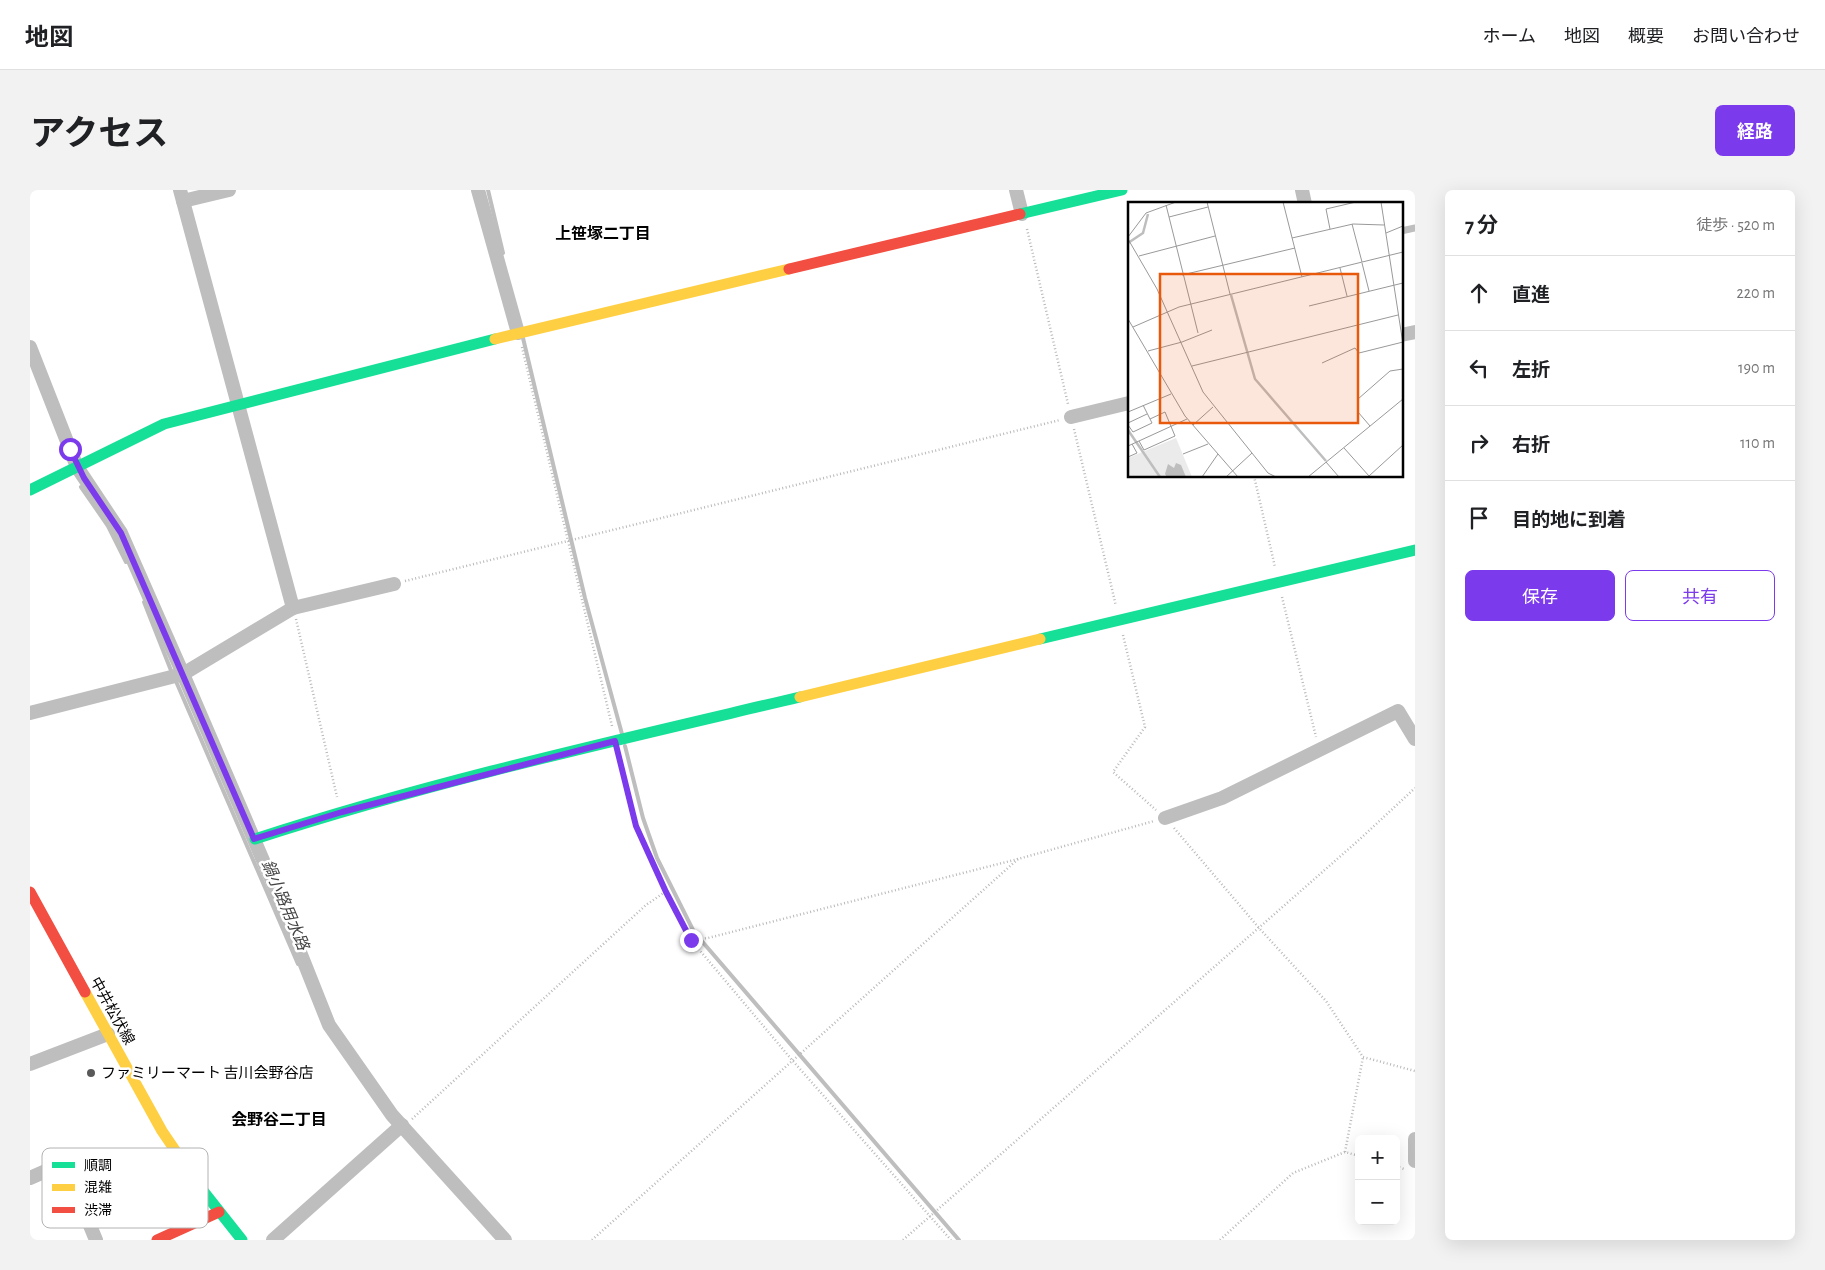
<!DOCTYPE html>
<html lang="ja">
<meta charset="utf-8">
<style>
:root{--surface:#fff;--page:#f2f2f2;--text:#202124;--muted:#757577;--line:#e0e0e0;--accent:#7c3aed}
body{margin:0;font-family:"Alegreya Sans","Noto Sans JP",sans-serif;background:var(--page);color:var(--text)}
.controls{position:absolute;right:15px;bottom:15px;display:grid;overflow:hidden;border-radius:8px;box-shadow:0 5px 20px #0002}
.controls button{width:45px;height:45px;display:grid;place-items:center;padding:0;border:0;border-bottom:1px solid var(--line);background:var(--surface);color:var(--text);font:25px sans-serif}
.stop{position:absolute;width:15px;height:15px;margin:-11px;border:4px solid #7c3aed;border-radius:50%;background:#fff}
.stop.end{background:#7c3aed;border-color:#fff;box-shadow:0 1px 5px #0008}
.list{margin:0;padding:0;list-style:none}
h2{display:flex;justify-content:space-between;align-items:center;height:65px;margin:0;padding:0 20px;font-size:21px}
h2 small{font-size:16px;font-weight:400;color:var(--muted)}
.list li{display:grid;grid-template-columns:32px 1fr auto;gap:15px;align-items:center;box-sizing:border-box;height:75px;padding:0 20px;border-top:1px solid var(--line)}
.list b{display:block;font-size:19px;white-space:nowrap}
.list em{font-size:16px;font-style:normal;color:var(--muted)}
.actions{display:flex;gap:10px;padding:15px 20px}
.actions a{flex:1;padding:11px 0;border:1px solid var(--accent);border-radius:8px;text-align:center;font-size:18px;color:var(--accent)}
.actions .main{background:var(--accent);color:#fff}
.icon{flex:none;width:28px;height:28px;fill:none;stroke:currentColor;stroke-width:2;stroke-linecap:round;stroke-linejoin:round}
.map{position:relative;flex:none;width:1385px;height:1050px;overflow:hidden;border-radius:8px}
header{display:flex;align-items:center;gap:30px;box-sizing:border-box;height:70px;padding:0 25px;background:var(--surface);border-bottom:1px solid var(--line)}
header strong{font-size:24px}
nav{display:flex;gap:28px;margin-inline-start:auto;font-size:18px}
.intro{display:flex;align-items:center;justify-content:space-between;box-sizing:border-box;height:120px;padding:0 30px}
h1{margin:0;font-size:35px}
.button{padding:12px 22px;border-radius:8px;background:var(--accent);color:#fff;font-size:18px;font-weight:700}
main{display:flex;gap:30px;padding:0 30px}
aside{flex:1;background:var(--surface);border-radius:8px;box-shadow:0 5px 20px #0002}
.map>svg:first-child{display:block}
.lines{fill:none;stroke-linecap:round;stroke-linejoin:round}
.stream{stroke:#bebebe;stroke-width:4}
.path{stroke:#b9b9b9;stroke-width:2.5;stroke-dasharray:1 2.5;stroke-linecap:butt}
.lane{stroke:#bebebe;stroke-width:7}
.street{stroke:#bebebe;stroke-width:14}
.fast{stroke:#16e098;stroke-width:11}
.slow{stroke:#ffcf43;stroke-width:11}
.jam{stroke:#f24e42;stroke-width:11}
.route{stroke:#7c3aed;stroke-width:6}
.poi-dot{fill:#595959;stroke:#fff;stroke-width:2}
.labels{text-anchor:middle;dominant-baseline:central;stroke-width:5;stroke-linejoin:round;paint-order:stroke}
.street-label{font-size:15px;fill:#000;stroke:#fff}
.poi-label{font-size:15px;fill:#000;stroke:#fff;text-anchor:start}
.neighbourhood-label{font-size:16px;font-weight:bold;fill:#000;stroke:#fff}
.water-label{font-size:16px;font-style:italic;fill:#434343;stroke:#fff}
.inset-river{fill:none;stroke:#bebebe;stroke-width:2.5}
.inset-road{fill:none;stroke:#999;stroke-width:1}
.view{fill:#e8590c;fill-opacity:0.15;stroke:#e8590c;stroke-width:2.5}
.inset-edge{fill:none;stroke:#000;stroke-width:2.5}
.key{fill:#fff;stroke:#b2b2b2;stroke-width:1}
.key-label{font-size:14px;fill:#000}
</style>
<header>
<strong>地図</strong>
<nav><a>ホーム</a><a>地図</a><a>概要</a><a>お問い合わせ</a></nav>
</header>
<div class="intro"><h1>アクセス</h1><a class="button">経路</a></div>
<main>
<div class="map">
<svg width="1385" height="1050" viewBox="0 0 1385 1050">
<rect width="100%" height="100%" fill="#fff"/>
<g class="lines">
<!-- stream -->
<g class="stream">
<path d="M 458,0 L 473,63"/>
<path d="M 493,148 L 555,408 L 592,544"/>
<path d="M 51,297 L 78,336 L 96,372"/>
<path d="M 114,412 L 142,483"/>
<path d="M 145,489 L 268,774"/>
<path d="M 595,556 L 613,628 L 627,668 L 664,742 L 929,1050"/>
</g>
<!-- path -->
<g class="path">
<path d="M 997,39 L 1038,214"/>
<path d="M 492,157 L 582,536"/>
<path d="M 1044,239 L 1086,416"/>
<path d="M 1224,286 L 1245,377"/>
<path d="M 375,391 L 1030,230"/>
<path d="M 1252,407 L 1286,547"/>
<path d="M 266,429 L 307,607"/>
<path d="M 1093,445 L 1115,537 L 1083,582 L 1126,620"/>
<path d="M 589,566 L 607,636 L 635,702 L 661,750 L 762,870 L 921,1050"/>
<path d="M 1144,638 L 1229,738 L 1296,811 L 1333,867 L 1385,881"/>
<path d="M 661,750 L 678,748 L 988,669 L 1124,631"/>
<path d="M 382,929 L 616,715 L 635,702"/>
<path d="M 1315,962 L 1333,867"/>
<path d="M 1366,976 L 1374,979"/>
<path d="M 562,1050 L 988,669"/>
<path d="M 873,1050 L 1330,649 L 1385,598"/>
<path d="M 1190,1050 L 1263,983 L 1315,962 L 1329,966"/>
</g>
<!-- lane -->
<path class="lane" d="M 1371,41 L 1385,38"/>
<!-- street -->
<g class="street">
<path d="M 150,0 L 263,418"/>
<path d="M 448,0 L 488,143"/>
<path d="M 986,0 L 992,24"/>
<path d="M 1272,0 L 1275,14"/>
<path d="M 153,11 L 199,0"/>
<path d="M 1371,145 L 1385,142"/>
<path d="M 0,157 L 47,277 L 91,343 L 153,484 L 241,689 L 299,835 L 362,925 L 475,1050"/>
<path d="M 1041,227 L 1099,213"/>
<path d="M 0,523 L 153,484 L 263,418 L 364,394"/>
<path d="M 1135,628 L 1192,608 L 1368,521 L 1385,549"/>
<path d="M 0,874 L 78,844"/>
<path d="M 1385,949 L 1385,971"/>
<path d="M 0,988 L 34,973 L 66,1050"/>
<path d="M 243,1050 L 372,935"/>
</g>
<!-- fast -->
<g class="fast">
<path d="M 990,24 L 1092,0"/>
<path d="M 0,300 L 134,234 L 465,149"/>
<path d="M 1010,449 L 1385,360"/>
<path d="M 225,649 C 403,591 588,550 770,507"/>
<path d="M 170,997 L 212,1050"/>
</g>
<!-- slow -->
<g class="slow">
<path d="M 465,149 L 759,79"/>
<path d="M 770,507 L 1010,449"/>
<path d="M 55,802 L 132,941 L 170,997"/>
</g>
<!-- jam -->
<g class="jam">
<path d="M 759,79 L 990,24"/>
<path d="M 0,702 L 55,802"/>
<path d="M 127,1050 L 189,1022"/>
</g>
</g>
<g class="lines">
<!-- route -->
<path class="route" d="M 40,259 L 54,288 L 91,343 L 224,649 L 312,622 L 585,551 L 606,636 L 636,702 L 661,750"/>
</g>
<!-- markers -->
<circle class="poi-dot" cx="61" cy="883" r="5"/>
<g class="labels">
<!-- street labels -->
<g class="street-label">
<text transform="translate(82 821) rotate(61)">中井松伏線</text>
</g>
<!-- poi labels -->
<g class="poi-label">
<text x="71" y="883">ファミリーマート 吉川会野谷店</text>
</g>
<!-- neighbourhood labels -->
<g class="neighbourhood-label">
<text x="573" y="44">上笹塚二丁目</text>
<text x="249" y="930">会野谷二丁目</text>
</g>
<!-- water labels -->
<g class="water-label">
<text transform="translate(255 715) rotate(67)">鍋小路用水路</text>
</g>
</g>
<!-- overview -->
<g transform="translate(1098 12)">
<rect width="275" height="275" fill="#fff"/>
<path d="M 48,236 L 64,275 L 0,275 L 0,256 Z" fill="#ebebeb"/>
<path d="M 48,261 L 53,263 L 58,275 L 39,275 L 37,272 L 40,262 L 46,266 Z" fill="#bebebe"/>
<path class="inset-river" d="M 0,41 L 15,31 L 20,12M 103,93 L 127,177 L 198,259M 0,228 L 32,275"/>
<path class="inset-road" d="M 79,0 L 102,92M 155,0 L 174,75M 253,0 L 275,142M 38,3 L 70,131M 41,15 L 80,5M 224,22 L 234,60M 202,27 L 198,7 L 228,0M 258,31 L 275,24M 0,35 L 18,11 L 48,0M 164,36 L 225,22 L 256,23M 0,37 L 29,87 L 75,190 L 140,271 L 148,275M 11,54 L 87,34M 234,61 L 241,89M 212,66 L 219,94M 54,73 L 167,46M 181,104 L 275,81M 0,117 L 57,214 L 110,275M 5,125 L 51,105 L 275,50M 20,149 L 54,140 L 84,128M 194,161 L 227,146 L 231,151 L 275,140M 64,164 L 270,113M 0,210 L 43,192M 0,221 L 19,212M 0,223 L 5,230 L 24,221 L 15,203M 65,223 L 85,205M 242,224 L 230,210 L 230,197 L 262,169 L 275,167M 11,239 L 16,248 L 47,234 L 37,210 L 22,217M 0,244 L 59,217M 216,246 L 241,274 L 275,243M 55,252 L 80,242M 0,255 L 9,251 L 4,242M 198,260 L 211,275M 74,275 L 90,252M 98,275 L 124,251M 180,275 L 275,197"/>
<path class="view" d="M 32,72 L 230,72 L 230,221 L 32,221 Z"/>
<rect width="275" height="275" class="inset-edge"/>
</g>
<!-- legend -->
<rect x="12" y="958" width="166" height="80" rx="8" class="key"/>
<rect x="22" y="972" width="23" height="6" fill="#16e098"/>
<rect x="22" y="994" width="23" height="7" fill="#ffcf43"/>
<rect x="22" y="1017" width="23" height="6" fill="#f24e42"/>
<g class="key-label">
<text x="54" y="980">順調</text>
<text x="54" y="1002">混雑</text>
<text x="54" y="1025">渋滞</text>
</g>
</svg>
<div class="controls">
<button>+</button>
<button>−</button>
</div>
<div class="stop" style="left:40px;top:259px"></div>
<div class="stop end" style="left:661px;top:750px"></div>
</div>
<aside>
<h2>7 分<small>徒歩 · 520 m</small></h2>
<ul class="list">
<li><svg class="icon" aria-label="ahead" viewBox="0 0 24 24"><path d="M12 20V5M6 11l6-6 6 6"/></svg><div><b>直進</b></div><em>220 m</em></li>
<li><svg class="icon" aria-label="left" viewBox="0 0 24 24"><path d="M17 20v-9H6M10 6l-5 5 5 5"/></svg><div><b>左折</b></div><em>190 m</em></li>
<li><svg class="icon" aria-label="right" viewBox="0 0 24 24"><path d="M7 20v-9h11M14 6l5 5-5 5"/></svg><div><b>右折</b></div><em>110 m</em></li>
<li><svg class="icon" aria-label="arrive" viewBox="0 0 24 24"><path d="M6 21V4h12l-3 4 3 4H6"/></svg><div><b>目的地に到着</b></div></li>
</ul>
<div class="actions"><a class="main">保存</a><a>共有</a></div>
</aside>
</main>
